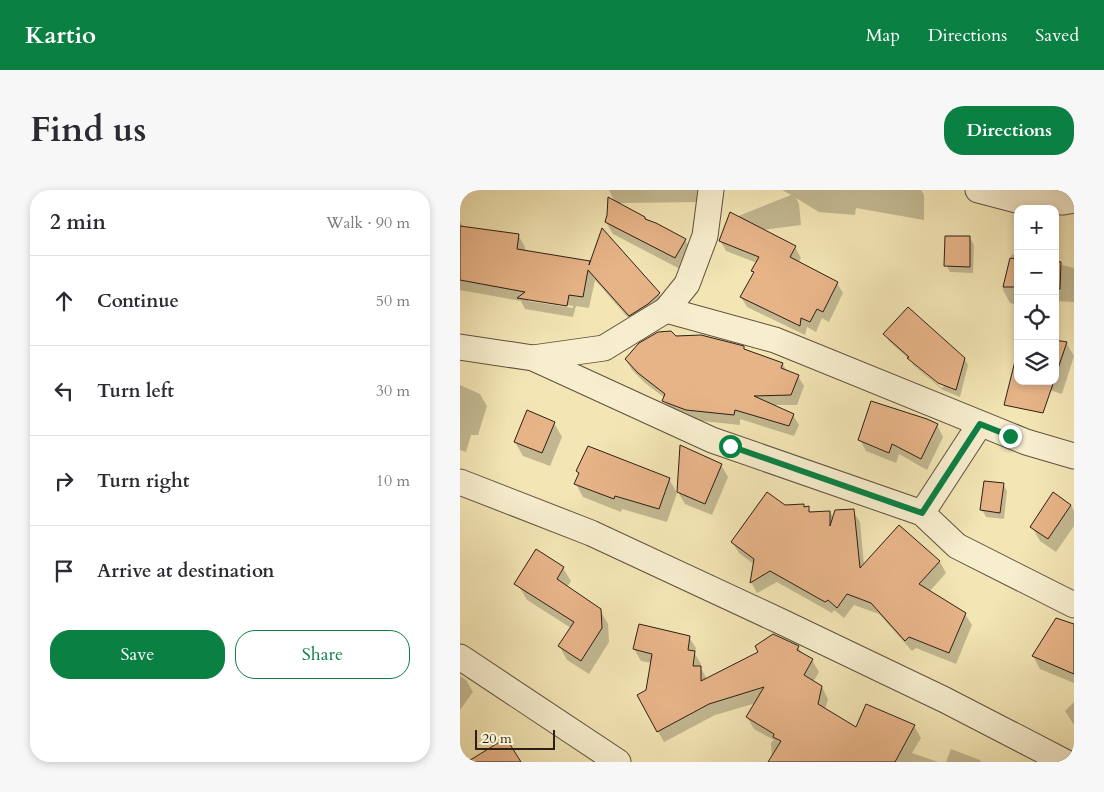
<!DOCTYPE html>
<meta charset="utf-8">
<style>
:root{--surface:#fff;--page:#f7f7f7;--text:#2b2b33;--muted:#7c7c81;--line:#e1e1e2;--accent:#0b8043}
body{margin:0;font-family:Cardo,serif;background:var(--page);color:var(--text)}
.controls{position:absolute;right:15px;top:15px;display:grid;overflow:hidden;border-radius:10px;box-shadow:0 2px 8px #0003}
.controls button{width:45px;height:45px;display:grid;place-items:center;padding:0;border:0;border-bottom:1px solid var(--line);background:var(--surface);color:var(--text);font:25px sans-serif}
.scale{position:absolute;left:15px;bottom:12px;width:80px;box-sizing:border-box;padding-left:5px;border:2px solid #2c1f16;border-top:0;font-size:14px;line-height:18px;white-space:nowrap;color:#2c1f16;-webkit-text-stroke:4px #f7eece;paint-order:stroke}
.stop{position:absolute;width:15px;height:15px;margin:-11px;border:4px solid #0b8043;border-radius:50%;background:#fff}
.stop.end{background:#0b8043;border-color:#fff;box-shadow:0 1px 5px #0008}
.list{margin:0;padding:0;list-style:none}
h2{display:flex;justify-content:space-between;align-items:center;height:65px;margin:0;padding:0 20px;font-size:21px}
h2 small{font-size:16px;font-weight:400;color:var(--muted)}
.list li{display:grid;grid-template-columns:32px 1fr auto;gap:15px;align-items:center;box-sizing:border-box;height:90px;padding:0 20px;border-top:1px solid var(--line)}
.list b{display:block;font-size:19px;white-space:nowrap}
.list em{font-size:16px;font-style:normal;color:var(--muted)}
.actions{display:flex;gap:10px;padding:15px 20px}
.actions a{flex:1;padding:11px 0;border:1px solid var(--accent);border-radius:20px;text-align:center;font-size:18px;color:var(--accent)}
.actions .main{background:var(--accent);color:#fff}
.icon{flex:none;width:28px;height:28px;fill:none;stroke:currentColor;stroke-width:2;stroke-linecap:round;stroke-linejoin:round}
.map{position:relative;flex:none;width:614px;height:572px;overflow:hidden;border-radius:20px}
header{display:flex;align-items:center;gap:30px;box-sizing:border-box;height:70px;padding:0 25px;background:var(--accent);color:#fff}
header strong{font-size:24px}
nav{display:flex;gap:28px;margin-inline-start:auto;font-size:18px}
.intro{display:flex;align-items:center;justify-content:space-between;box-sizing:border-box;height:120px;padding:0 30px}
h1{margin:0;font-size:35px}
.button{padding:12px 22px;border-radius:20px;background:var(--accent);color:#fff;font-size:18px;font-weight:700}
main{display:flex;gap:30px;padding:0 30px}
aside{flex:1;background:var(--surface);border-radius:20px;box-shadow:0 2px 8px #0003}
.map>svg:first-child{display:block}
.shadow{fill:#0003;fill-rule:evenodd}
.building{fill:#e7b488;stroke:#2c1f16}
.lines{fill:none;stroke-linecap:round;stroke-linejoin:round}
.minor-casing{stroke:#5e503e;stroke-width:27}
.minor{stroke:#f7eece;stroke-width:25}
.route{stroke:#0b8043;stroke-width:6}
</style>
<header>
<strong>Kartio</strong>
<nav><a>Map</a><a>Directions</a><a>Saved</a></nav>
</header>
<div class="intro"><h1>Find us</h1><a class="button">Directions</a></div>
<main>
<aside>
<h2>2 min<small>Walk · 90 m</small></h2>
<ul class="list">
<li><svg class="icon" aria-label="ahead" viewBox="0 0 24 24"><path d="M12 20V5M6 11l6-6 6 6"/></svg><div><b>Continue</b></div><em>50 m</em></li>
<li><svg class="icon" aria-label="left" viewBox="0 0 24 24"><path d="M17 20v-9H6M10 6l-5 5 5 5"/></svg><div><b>Turn left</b></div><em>30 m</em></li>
<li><svg class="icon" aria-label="right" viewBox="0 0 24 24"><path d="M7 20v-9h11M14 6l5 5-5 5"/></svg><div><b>Turn right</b></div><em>10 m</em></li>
<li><svg class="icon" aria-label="arrive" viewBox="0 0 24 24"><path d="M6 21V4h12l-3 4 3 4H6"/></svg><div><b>Arrive at destination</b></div></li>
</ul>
<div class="actions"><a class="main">Save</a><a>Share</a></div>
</aside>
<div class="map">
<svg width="614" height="572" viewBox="0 0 614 572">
<rect width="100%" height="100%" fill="#f3e5b4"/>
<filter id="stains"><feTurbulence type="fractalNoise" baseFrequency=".004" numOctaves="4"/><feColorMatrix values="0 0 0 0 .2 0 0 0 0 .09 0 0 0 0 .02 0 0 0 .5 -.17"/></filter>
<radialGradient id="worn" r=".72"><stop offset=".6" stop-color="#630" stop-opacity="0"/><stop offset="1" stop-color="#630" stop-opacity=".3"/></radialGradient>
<!-- shadow -->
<g class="shadow">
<path d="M 149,0 L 244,0 L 243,12 L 158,13 L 225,50 L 232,62 L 222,80 L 153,44 L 146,32 L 155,12 Z"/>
<path d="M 322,0 L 461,0 L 464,5 L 464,30 L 396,18 L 395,25 L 359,22 L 336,8 L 339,14 L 341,35 L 302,40 L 335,57 L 341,68 L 338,73 L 377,93 L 383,103 L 369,132 L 362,128 L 356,142 L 347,137 L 345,145 L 287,117 L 281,107 L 294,83 L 293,81 L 297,73 L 266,61 L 260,50 L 276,27 L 331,5 Z"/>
<path d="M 0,31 L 4,38 L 58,45 L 65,57 L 65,61 L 129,72 L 130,75 L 143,41 L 199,104 L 206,116 L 176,137 L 135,90 L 129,118 L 116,116 L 113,127 L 65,119 L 61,111 L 0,100 ZM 68,108 L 113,116 L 113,118 L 68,111 Z"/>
<path d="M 510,48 L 514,55 L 513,83 L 490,82 L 486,75 Z"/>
<path d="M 552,64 L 558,66 L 558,115 L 550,113 L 543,100 Z"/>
<path d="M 595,73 L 614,78 L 614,112 L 595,111 Z"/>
<path d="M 425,144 L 504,168 L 508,175 L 500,207 L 483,200 L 453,175 L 452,173 L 482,198 L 484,196 L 450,168 L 450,170 L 429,151 Z"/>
<path d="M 216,147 L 285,161 L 323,174 L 327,182 L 338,186 L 344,196 L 337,215 L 312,215 L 333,225 L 339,235 L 334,246 L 280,229 L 280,235 L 233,230 L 210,222 L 204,211 L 205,208 L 185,193 L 172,180 L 166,170 Z"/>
<path d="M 595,151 L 607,154 L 614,166 L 602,204 L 562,191 L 595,191 Z"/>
<path d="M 0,195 L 20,204 L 27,216 L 18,245 L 11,245 L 6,262 L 0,260 Z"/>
<path d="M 94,233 L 102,247 L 90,276 L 63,266 L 55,252 Z"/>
<path d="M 477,235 L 483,247 L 467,280 L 439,264 L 436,273 L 406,261 L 400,250 Z"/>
<path d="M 261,275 L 268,287 L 252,325 L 225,314 L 218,302 Z"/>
<path d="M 117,281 L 209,289 L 217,303 L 207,332 L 162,319 L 161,322 L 123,307 L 116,294 L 119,285 Z"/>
<path d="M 543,294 L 547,301 L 544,329 L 526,327 L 522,320 Z"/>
<path d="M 343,315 L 345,318 L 348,318 L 351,323 L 370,322 L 374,329 L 393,321 L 400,332 L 404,375 L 439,336 L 480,372 L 486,383 L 469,402 L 505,424 L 512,435 L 496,474 L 456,458 L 452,461 L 419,424 L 394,415 L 384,428 L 374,420 L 372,423 L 317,392 L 297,403 L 291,392 L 295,375 L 279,363 L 272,352 L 324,316 Z"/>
<path d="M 611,315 L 614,321 L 614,336 L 596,362 L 580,351 L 572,337 Z"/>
<path d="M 103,378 L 111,391 L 107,397 L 140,420 L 148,434 L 149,452 L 129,484 L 107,470 L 100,457 L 111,438 L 67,410 L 59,396 Z"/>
<path d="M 597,430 L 614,435 L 614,493 L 580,479 L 573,466 Z"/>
<path d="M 229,447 L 236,458 L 235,464 L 241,474 L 240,477 L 247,489 L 338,457 L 343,465 L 352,470 L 359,482 L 353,492 L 362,497 L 368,509 L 365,520 L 397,539 L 454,536 L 461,548 L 452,563 L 478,572 L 312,572 L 311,553 L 314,550 L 294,539 L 287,527 L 296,513 L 255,525 L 204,552 L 178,506 L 187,501 L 192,473 L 181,471 L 174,459 Z"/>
<path d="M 0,486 L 6,490 L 13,502 L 0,520 Z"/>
<path d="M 614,512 L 614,535 L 605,521 Z"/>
<path d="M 491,559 L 520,570 L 521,572 L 486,572 Z"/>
</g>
<!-- building -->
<g class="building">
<path d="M 148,7 L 185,27 L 185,29 L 196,33 L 226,49 L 215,68 L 145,32 L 147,25 Z"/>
<path d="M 270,22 L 336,56 L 330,67 L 378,92 L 363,122 L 357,119 L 350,132 L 341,128 L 340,136 L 280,107 L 294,82 L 291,81 L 299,67 L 259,51 Z"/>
<path d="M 0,36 L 59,44 L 57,59 L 130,71 L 129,75 L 142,38 L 200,103 L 188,114 L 169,126 L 128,80 L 123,107 L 109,105 L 107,116 L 57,108 L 65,102 L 0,90 Z"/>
<path d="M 485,46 L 510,46 L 510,77 L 484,76 Z"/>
<path d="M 550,68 L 558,69 L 558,97 L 543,97 Z"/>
<path d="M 595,71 L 601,72 L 600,99 L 595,99 Z"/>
<path d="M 448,117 L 505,168 L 496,200 L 478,193 L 447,168 L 449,167 L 423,144 Z"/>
<path d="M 211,141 L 216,146 L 241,145 L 284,156 L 284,159 L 323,173 L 321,178 L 339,185 L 331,205 L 294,206 L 334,224 L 329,236 L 275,220 L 274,225 L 226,220 L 202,211 L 205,204 L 178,183 L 165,169 L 179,153 L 198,142 Z"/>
<path d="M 595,150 L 607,152 L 595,187 Z"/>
<path d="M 558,159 L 558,191 L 594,191 L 583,223 L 544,215 Z"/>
<path d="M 411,211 L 467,229 L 478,234 L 461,269 L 432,254 L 429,263 L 398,250 Z"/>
<path d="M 67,220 L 95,232 L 82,263 L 54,252 Z"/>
<path d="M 220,255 L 262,274 L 245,314 L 217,302 Z"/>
<path d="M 128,256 L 210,288 L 199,319 L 155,306 L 154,309 L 114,294 L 119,283 L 116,281 Z"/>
<path d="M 524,291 L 544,293 L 540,323 L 520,320 Z"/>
<path d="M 307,302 L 325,315 L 344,314 L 344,317 L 349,316 L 349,322 L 370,321 L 370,336 L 375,320 L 394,319 L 400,378 L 439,335 L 480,371 L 459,394 L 506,423 L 489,463 L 449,447 L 445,451 L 411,413 L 387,404 L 377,418 L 368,410 L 365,412 L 310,381 L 290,393 L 294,369 L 271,352 Z"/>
<path d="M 593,302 L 611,315 L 588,349 L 570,337 Z"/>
<path d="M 76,359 L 104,377 L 97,389 L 141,419 L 142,438 L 121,471 L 98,456 L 114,432 L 54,394 Z"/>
<path d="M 596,428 L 614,434 L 614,484 L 572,466 Z"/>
<path d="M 179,434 L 230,446 L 228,460 L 235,461 L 233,476 L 241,476 L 241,491 L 298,462 L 295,456 L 313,444 L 339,456 L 337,460 L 353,469 L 344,485 L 362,496 L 358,514 L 396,537 L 406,514 L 455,535 L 435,572 L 308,572 L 321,551 L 313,547 L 314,544 L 286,527 L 304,497 L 249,514 L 197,542 L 177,505 L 186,500 L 192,464 L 173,459 Z"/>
<path d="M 46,548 L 61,572 L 7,572 Z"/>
</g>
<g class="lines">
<defs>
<g id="minor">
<path d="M 518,0 L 556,10 L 603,12 L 614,10"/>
<path d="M 206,120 L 315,150 L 566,252 L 614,266"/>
<path d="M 0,157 L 73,168 L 144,158 L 206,120 L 227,94 L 245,46 L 251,0"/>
<path d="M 73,168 L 252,250 L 462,323 L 497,356 L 614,415"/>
<path d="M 0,292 L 131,343 L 320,431 L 485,510 L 605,572"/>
<path d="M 462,323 L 520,234"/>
<path d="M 0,467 L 158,572"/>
</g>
</defs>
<!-- minor casing -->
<use href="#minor" class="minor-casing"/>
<!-- minor -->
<use href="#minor" class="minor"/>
</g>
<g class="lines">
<!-- route -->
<path class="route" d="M 270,256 L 462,323 L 520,234 L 550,246"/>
</g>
<rect width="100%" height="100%" filter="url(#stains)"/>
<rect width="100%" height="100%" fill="url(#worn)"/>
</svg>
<div class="controls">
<button>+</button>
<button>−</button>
<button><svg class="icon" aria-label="locate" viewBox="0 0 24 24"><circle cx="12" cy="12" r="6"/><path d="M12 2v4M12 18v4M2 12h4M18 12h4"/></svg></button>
<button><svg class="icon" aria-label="layers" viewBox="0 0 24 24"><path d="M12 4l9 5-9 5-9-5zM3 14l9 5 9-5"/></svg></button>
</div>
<div class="scale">20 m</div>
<div class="stop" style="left:270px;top:256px"></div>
<div class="stop end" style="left:550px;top:246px"></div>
</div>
</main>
